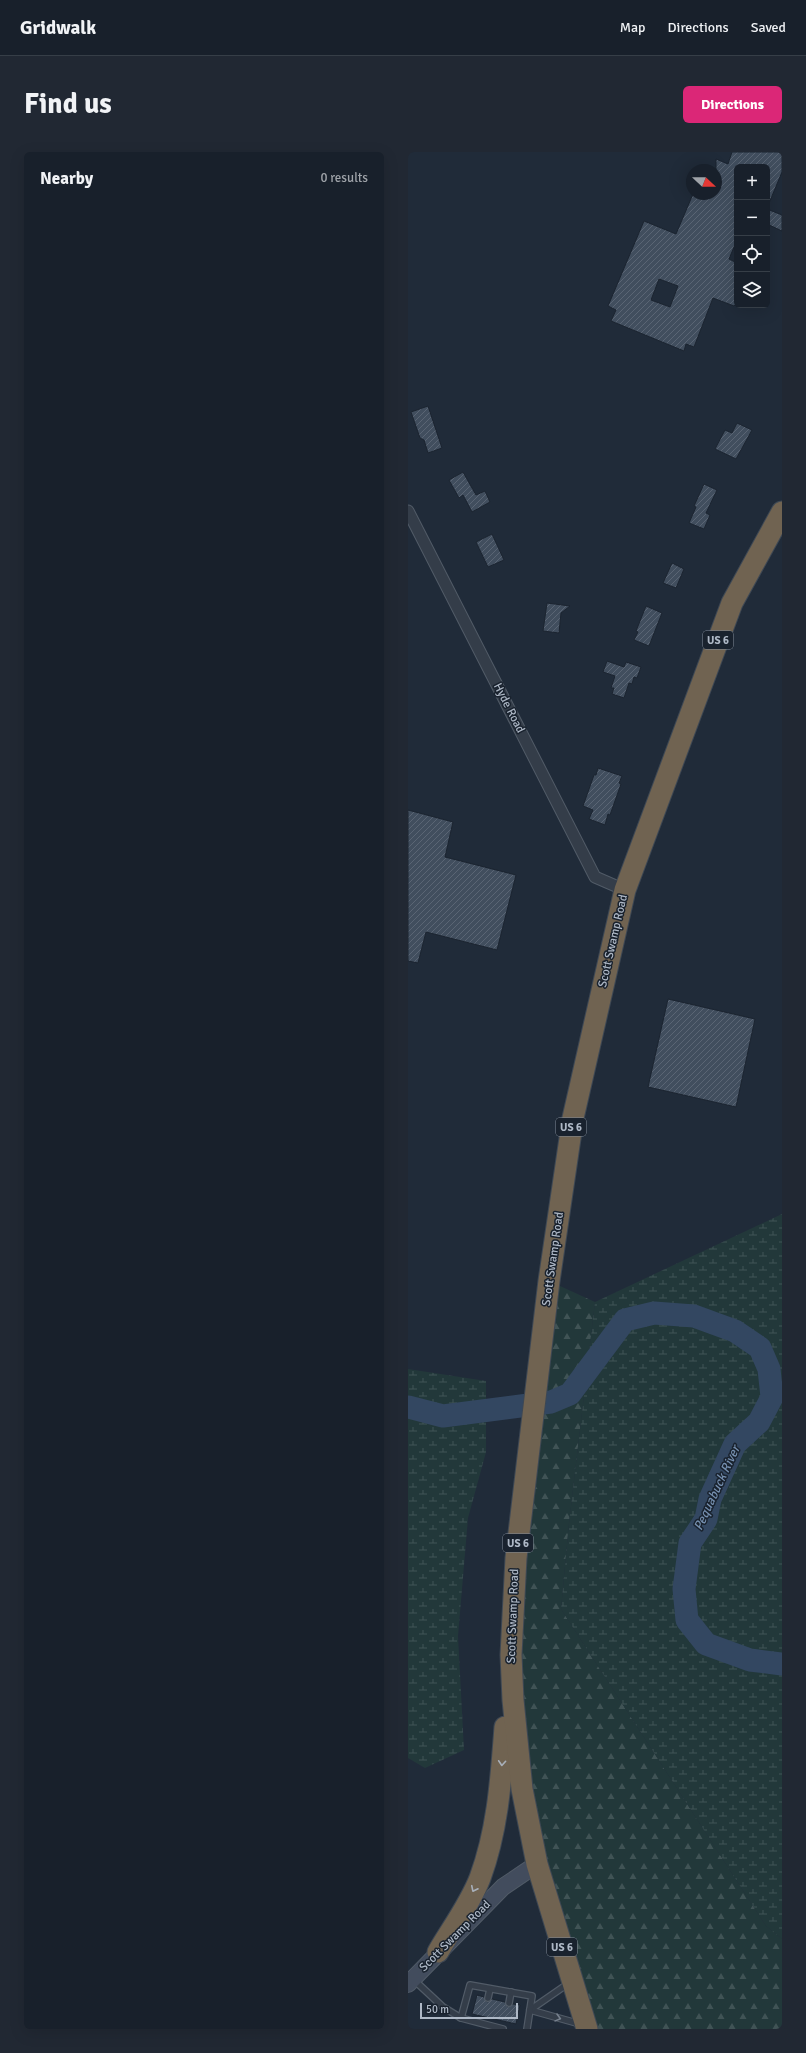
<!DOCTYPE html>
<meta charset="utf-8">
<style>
:root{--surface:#18202b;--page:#212833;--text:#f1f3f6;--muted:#9fa3a9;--line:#363e47;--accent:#db2777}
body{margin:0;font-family:Signika,sans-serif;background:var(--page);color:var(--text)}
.controls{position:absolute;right:12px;top:12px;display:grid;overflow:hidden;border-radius:6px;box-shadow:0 4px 16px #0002}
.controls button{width:36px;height:36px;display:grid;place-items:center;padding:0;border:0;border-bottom:1px solid var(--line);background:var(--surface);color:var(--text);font:20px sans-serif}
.compass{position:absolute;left:278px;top:12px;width:36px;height:36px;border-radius:50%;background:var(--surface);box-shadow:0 4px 16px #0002;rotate:112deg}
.scale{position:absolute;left:12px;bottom:10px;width:98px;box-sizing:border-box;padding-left:4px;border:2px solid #aeb8c6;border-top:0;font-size:11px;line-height:14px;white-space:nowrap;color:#aeb8c6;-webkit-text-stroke:3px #19222e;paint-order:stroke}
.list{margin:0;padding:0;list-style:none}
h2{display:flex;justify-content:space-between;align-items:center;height:52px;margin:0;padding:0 16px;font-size:17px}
h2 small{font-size:13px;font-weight:400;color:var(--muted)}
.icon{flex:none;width:22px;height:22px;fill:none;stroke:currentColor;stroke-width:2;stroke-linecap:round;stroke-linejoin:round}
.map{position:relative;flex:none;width:374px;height:1877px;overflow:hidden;border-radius:6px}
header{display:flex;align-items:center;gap:24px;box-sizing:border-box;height:56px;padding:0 20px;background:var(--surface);border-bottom:1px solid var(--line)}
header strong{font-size:19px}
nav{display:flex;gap:22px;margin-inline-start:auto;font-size:14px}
.intro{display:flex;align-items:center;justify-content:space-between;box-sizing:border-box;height:96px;padding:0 24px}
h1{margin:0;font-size:28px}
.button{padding:10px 18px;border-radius:6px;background:var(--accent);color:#fff;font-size:14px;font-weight:700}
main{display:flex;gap:24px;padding:0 24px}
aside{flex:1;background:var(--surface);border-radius:6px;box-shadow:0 4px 16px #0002}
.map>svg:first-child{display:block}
.forest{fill:url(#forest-firs)}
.wetland{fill:url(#wetland-marsh)}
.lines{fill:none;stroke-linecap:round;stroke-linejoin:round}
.river{stroke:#334761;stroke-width:23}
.building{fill:url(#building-hatch);stroke:#1b2430;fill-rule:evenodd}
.lane-casing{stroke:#515b67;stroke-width:8}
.street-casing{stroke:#515b67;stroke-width:13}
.secondary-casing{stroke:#515b67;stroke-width:18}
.highway-casing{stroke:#3e4854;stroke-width:23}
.lane{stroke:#343d49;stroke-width:5.5}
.street{stroke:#343d49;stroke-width:11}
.secondary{stroke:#424c5d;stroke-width:16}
.highway{stroke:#706351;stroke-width:21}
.oneway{stroke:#a8b0ba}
.oneway2{stroke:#77818e}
.labels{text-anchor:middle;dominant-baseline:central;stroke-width:3;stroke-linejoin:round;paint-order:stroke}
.shield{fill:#19222e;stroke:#818b98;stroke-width:1}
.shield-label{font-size:11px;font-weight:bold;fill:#aeb8c6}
.street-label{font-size:12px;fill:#aeb8c6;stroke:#19222e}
.water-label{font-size:13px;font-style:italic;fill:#758faf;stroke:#19222e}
</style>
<header>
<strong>Gridwalk</strong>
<nav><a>Map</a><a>Directions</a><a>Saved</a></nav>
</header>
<div class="intro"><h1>Find us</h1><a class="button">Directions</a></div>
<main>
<aside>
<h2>Nearby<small>0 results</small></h2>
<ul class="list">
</ul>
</aside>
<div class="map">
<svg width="374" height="1877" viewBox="0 0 374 1877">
<defs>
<pattern id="forest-firs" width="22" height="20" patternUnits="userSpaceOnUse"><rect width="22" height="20" fill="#22383a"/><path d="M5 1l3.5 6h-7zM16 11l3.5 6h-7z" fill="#405355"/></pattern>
<pattern id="wetland-marsh" width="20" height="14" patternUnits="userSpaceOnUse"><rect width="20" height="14" fill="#22383a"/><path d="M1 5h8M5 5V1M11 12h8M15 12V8" fill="none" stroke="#405355"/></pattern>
<pattern id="building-hatch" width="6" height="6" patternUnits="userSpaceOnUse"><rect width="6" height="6" fill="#414e5e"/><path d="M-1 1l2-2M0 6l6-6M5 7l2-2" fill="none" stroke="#5a6574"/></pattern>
</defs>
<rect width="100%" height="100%" fill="#202b39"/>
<!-- forest -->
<path class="forest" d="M 141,1129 L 187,1150 L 161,1371 L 153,1457 L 358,1774 L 374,1787 L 374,1877 L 179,1877 L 129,1712 L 105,1548 Z"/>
<!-- wetland -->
<g class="wetland">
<path d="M 374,1062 L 374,1787 L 358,1774 L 153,1457 L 161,1371 L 187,1150 Z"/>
<path d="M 0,1217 L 78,1229 L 78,1300 L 60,1366 L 50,1484 L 56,1598 L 17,1616 L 0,1606 Z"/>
</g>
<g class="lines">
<!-- river -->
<path class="river" d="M 0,1255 L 35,1264 L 143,1250 L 162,1242 L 217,1168 L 246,1161 L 286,1164 L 327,1179 L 352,1196 L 361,1217 L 364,1245 L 351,1270 L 327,1292 L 302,1347 L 298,1367 L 282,1391 L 276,1437 L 279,1468 L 298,1492 L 342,1508 L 374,1512"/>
</g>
<!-- building -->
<g class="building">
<path d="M 324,0 L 374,0 L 374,20 L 359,56 L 359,15 L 329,15 L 329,88 L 321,107 L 329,111 L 329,154 L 327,153 L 326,154 L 305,146 L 286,195 L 278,192 L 276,199 L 203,169 L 208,158 L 200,154 L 236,69 L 268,82 L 285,42 L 308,42 L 308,7 L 320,12 ZM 251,127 L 270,134 L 262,155 L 243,148 Z"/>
<path d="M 359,57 L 374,63 L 374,79 L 359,72 Z"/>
<path d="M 20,254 L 34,296 L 20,301 L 16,288 L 12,286 L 3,260 Z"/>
<path d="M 329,271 L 344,278 L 328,307 L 307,297 L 317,278 L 324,281 Z"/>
<path d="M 55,320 L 68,343 L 77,339 L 82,350 L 64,360 L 55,343 L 51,346 L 41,328 Z"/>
<path d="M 296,332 L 309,338 L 298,361 L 302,363 L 296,377 L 281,371 L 288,355 L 286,354 Z"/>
<path d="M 84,382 L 96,408 L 80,415 L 68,390 Z"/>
<path d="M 264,411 L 276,417 L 268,436 L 255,431 Z"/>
<path d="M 139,451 L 162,454 L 153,461 L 151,481 L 135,479 Z"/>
<path d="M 238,454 L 254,461 L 241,494 L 226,488 L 230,480 L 228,479 Z"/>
<path d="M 199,509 L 216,515 L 218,510 L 233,515 L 229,526 L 226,525 L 224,532 L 221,531 L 216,546 L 204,542 L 206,536 L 203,536 L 207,524 L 195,520 Z"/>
<path d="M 190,616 L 214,624 L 211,631 L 213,632 L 202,663 L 200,662 L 197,673 L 181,667 L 185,658 L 175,654 L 186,623 L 188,623 Z"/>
<path d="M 0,658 L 45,670 L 37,705 L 108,723 L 89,798 L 18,780 L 10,811 L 0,809 Z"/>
<path d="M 260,847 L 347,867 L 328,955 L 240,935 Z"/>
<path d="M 69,1843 L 76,1845 L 79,1850 L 84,1847 L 97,1850 L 100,1855 L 105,1852 L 112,1853 L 108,1872 L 64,1862 Z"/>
</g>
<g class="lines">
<defs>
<g id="lane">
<path d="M 6,1828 L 35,1855 L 53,1866 L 95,1877"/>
<path d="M 80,1846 L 82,1837"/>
<path d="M 101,1851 L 103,1840"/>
<path d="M 122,1858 L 172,1872"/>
<path d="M 122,1858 L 161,1831"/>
<path d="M 53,1866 L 62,1833 L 124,1844 L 119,1877"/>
</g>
<path id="street" d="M 0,359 L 187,725 L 217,738"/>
<path id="secondary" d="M 0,1832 L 95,1735 L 129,1712"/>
<g id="highway">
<path d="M 30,1800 C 44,1776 62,1752 72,1726 C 90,1677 93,1627 97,1575"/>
<path d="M 179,1877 L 129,1712 L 114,1637 L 105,1548 L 103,1503 L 108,1406 L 141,1129 L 165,966 L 217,738 L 324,451 L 374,360"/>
</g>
</defs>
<!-- lane casing -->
<use href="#lane" class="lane-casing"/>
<!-- street casing -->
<use href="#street" class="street-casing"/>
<!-- secondary casing -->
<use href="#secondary" class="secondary-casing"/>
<!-- highway casing -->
<use href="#highway" class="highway-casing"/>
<!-- lane -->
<use href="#lane" class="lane"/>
<!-- street -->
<use href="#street" class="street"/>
<!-- secondary -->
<use href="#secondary" class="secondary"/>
<!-- highway -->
<use href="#highway" class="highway"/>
</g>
<!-- one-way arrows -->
<defs><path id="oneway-chevron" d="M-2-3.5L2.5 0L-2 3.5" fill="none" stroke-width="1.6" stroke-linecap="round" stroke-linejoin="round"/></defs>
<g class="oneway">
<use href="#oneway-chevron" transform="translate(94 1611) rotate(94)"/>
<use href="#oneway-chevron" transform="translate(66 1737) rotate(116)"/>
</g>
<use class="oneway2" href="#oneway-chevron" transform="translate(150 1866) rotate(15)"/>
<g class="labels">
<!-- shield labels -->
<g class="shield">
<rect x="295" y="479" width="30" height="18" rx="3"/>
<rect x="148" y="966" width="30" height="18" rx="3"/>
<rect x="95" y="1382" width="30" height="18" rx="3"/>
<rect x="139" y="1786" width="30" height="18" rx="3"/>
</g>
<g class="shield-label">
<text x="310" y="488">US 6</text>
<text x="163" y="975">US 6</text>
<text x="110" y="1391">US 6</text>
<text x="154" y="1795">US 6</text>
</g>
<!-- street labels -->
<g class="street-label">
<text transform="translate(101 556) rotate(63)">Hyde Road</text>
<text transform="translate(205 789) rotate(-77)">Scott Swamp Road</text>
<text transform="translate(145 1107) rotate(-82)">Scott Swamp Road</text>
<text transform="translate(105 1464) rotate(-88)">Scott Swamp Road</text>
<text transform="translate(47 1784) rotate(-45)">Scott Swamp Road</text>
</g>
<!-- water labels -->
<g class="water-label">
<text transform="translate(309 1336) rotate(-65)">Pequabuck River</text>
</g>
</g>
</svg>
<div class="controls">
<button>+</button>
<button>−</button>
<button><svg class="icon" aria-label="locate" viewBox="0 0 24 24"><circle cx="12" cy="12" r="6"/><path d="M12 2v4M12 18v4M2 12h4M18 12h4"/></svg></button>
<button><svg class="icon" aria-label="layers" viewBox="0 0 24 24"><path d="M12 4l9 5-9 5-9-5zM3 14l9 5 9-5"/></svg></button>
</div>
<svg class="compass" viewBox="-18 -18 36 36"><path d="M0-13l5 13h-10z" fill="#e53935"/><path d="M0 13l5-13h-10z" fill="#9fa3a9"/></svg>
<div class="scale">50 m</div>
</div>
</main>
